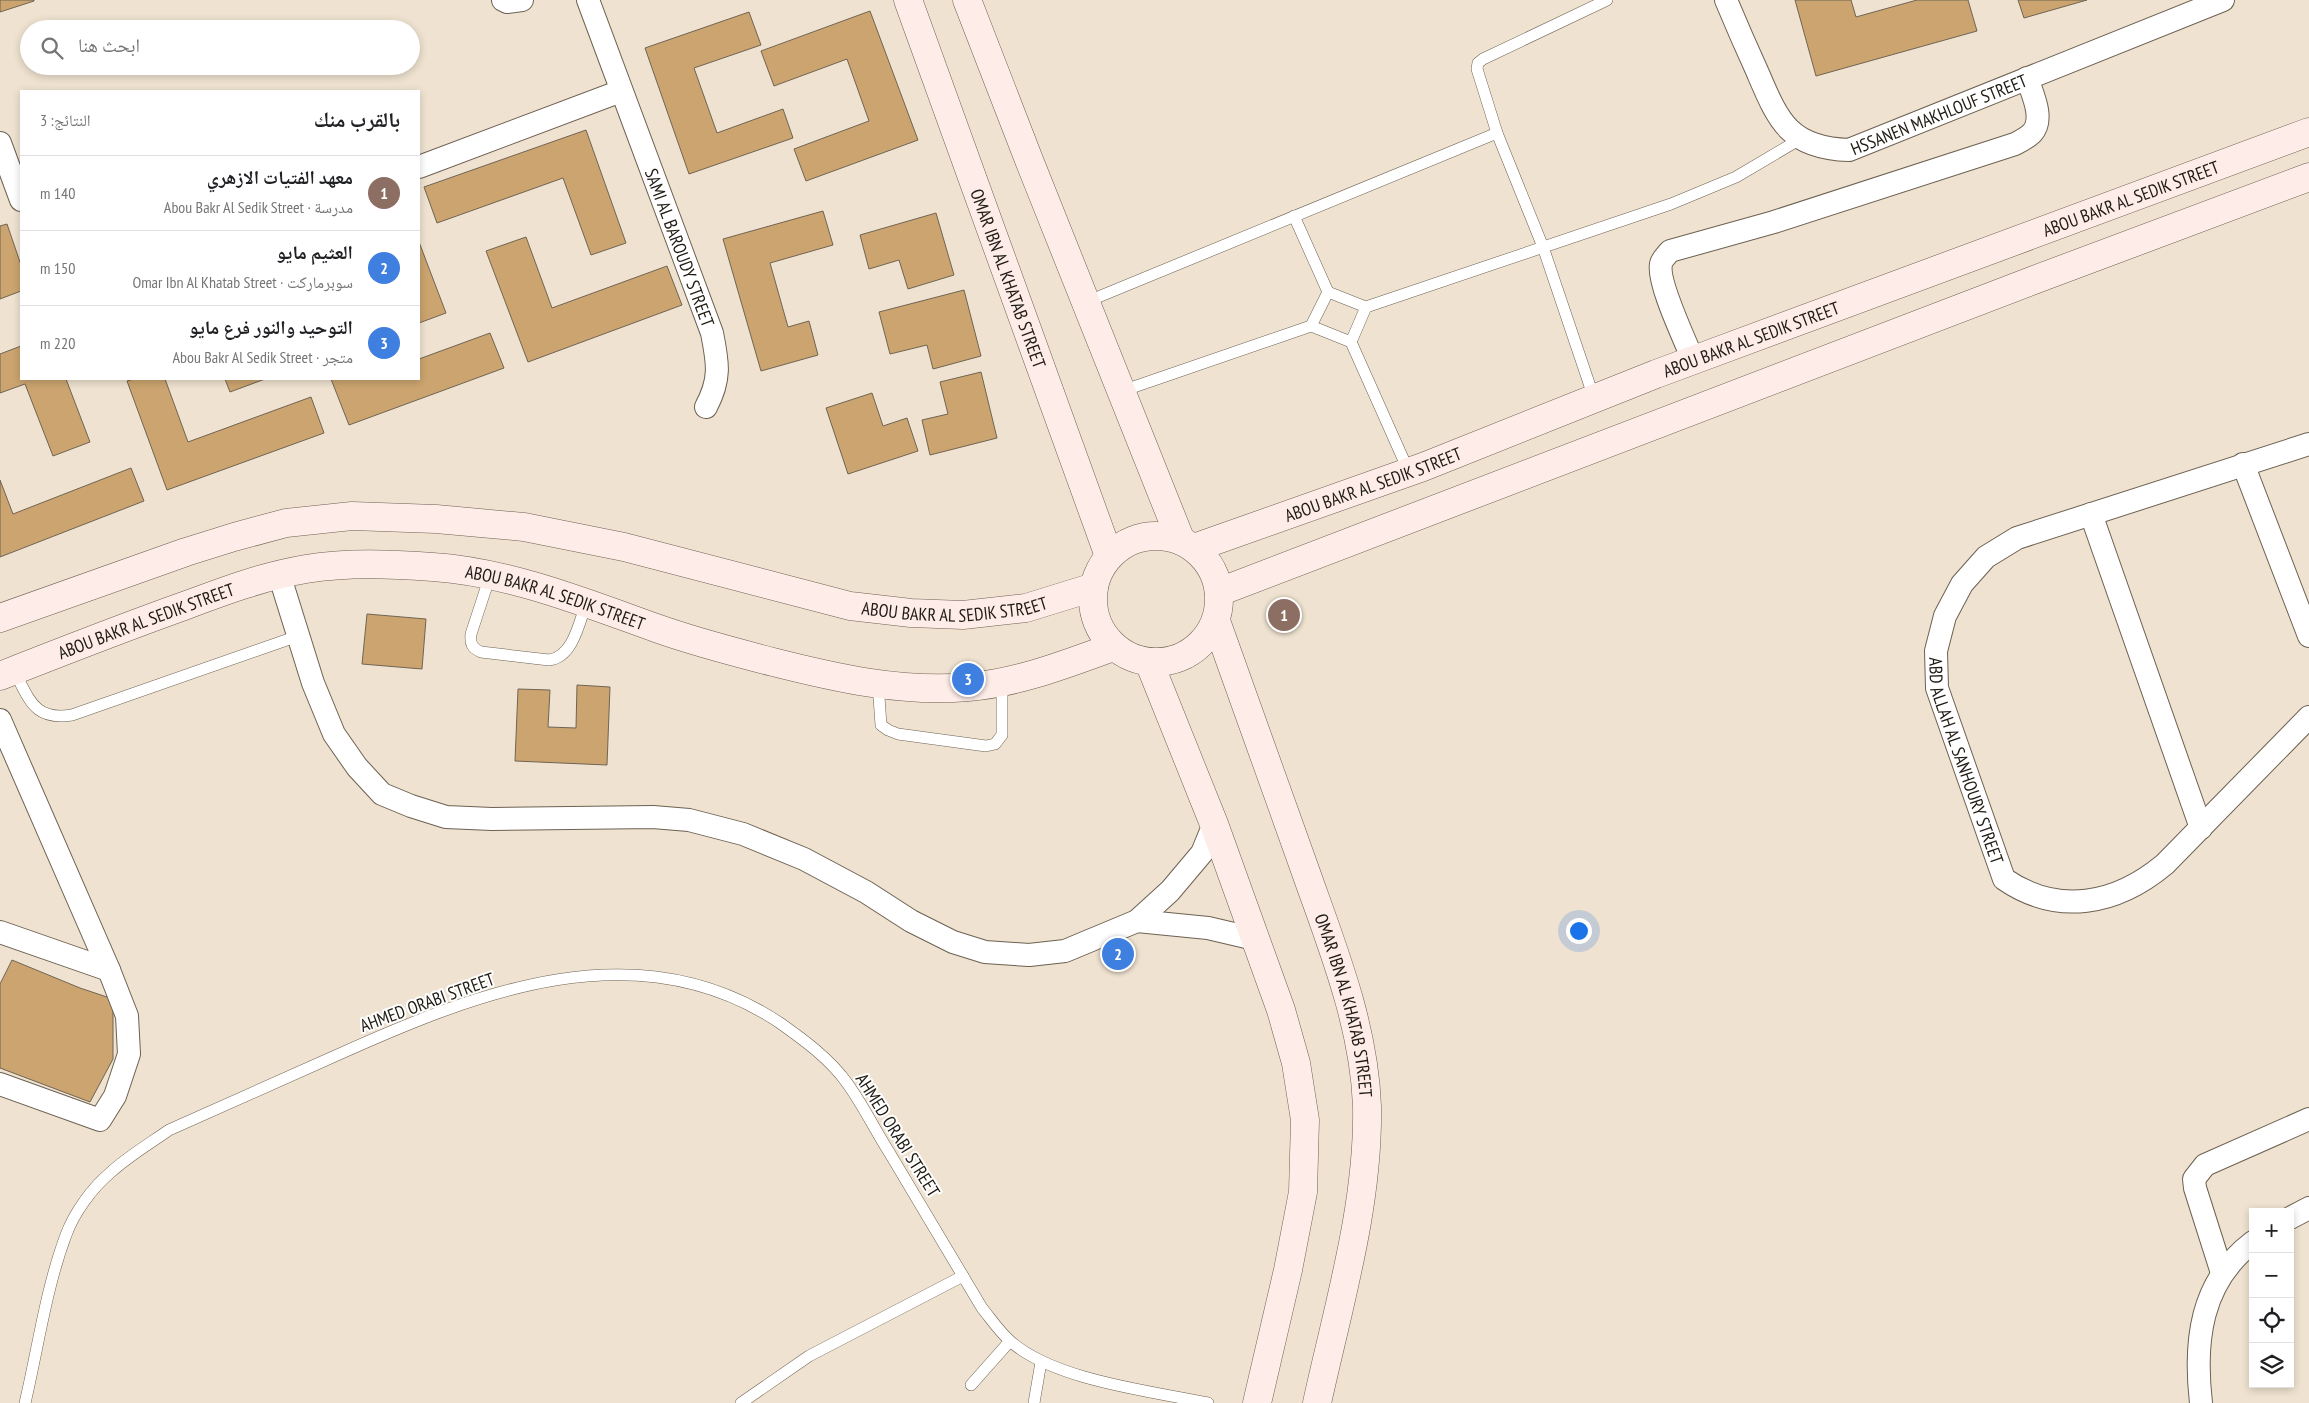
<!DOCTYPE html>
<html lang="ar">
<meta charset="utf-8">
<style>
:root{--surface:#fff;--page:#f6f6f6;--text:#202124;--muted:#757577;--line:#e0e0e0;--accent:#b45309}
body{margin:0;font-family:"PT Sans Narrow","Noto Naskh Arabic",sans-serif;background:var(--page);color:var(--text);direction:rtl}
.controls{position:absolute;right:15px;bottom:15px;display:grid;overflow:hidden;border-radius:0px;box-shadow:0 2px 8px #0003}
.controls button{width:45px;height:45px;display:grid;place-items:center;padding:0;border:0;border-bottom:1px solid var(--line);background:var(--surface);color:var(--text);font:25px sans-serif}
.you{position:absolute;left:1578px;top:930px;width:18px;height:18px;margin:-12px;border:4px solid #fff;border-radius:50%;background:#1a73e8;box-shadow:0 0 0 8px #1a73e833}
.badge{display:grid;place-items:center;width:32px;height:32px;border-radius:50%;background:var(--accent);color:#fff;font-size:16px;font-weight:700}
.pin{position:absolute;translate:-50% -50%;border:2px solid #fff;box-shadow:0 1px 5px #0006}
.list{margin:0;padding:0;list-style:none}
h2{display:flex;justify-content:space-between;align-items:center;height:65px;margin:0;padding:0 20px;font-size:21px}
h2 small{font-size:16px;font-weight:400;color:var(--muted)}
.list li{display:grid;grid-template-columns:32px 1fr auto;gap:15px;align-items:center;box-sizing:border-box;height:75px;padding:0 20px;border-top:1px solid var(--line)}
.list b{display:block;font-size:19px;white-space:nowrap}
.list p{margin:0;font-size:16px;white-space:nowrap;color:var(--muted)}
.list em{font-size:16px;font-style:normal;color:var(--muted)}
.icon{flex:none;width:28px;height:28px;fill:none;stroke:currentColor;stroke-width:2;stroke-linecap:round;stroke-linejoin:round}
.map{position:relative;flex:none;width:2309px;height:1403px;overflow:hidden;direction:ltr}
.search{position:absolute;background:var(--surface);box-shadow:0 2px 8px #0003;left:20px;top:20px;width:400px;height:55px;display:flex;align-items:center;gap:12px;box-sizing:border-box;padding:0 18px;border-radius:28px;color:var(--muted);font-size:19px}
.panel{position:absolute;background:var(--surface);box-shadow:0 2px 8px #0003;left:20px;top:90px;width:400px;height:290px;border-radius:0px;direction:rtl}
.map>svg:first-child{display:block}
.building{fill:#cba46f;stroke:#706454}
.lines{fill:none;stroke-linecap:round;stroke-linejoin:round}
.lane-casing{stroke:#6d6152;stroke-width:12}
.street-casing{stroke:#6d6152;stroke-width:24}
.secondary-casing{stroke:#6d6152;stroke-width:29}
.lane{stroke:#fff;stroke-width:11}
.street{stroke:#fff;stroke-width:22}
.secondary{stroke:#fdece8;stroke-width:28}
.labels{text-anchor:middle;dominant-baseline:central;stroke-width:4;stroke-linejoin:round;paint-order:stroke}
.street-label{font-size:18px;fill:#201b14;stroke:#fff}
</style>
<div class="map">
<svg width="2309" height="1403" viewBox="0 0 2309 1403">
<rect width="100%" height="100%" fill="#efe2d0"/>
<!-- building -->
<g class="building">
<path d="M 0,0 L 34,0 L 34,1 L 0,12 Z"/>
<path d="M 1795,0 L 1851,0 L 1856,17 L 1917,0 L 1968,0 L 1977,31 L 1816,76 Z"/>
<path d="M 2018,0 L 2087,0 L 2024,18 Z"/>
<path d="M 870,11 L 918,140 L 806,181 L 794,149 L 869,121 L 847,59 L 774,86 L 761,51 Z"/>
<path d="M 749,12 L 761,45 L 694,68 L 717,133 L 783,109 L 793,138 L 689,174 L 645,48 Z"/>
<path d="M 586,130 L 626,243 L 591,255 L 563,178 L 437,223 L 424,187 Z"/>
<path d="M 823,211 L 833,245 L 770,263 L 788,327 L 809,321 L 818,355 L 761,371 L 723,239 Z"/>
<path d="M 936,213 L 954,275 L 908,289 L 899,260 L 869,269 L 860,235 Z"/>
<path d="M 7,224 L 21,265 L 21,291 L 0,299 L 0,226 Z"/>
<path d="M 526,237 L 552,308 L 667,266 L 682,305 L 528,362 L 486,251 Z"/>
<path d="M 419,242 L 446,313 L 419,323 Z"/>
<path d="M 964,290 L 981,356 L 933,369 L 927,345 L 890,354 L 879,312 Z"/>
<path d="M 490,333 L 504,368 L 349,425 L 331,379 L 419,379 L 419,359 Z"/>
<path d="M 21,346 L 21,379 L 66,379 L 90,442 L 53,456 L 25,384 L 0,393 L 0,354 Z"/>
<path d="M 981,372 L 997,438 L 930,455 L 922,420 L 948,414 L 940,382 Z"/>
<path d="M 134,379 L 165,379 L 188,442 L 311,397 L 324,433 L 167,490 L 127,381 Z"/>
<path d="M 225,379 L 265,379 L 230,392 Z"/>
<path d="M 872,393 L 883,426 L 907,418 L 918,451 L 848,474 L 826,408 Z"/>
<path d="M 131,468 L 144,501 L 0,557 L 0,480 L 13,514 Z"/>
<path d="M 367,614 L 426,619 L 422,669 L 362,664 Z"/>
<path d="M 577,685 L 610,687 L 607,765 L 515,761 L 518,689 L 550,690 L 548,727 L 576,728 Z"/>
<path d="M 12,960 L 80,988 L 113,999 L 113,1059 L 90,1102 L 0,1068 L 0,984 Z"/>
</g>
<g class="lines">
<defs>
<g id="lane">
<path d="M 1294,216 L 1328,292 L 1366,307 L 1671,204 L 1736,177 L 1802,138"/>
<path d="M 1086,302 L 1497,133"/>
<path d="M 1311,326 L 1328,292"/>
<path d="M 1351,342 L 1409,472"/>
<path d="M 1122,391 L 1311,326 L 1351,342 L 1366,307"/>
<path d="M 1594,398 L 1543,247 L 1497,133 L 1477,69 L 1478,63 L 1483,59 L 1607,0"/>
<path d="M 490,576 L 471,634 C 470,644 472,648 481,652 L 549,660 C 573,657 579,623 586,604"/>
<path d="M 14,671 C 30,700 34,721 72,715 L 298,636"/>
<path d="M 878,683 L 881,725 L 888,730 L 898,734 L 986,746 L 995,744 L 1002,735 L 1002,683"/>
<path d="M 971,1385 L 1010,1341"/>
<path d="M 25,1403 C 38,1348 46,1288 66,1235 C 74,1213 92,1188 110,1173 C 127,1157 149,1144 169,1130 C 224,1106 279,1081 335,1056 C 475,993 637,927 780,1023 C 804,1040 830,1059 847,1083 C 863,1105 875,1130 889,1152 C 920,1204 951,1256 982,1308 C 991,1319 999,1331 1009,1340 C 1052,1380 1150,1391 1208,1403"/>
<path d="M 741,1403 L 809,1356 L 963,1276"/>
<path d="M 1034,1403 L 1041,1362"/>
</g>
<g id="street">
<path d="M 503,0 L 507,2 L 522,0"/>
<path id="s1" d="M 588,0 L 712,333 C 718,363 721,379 706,407"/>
<path id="s2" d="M 1726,0 C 1736,24 1746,47 1757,71 C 1778,120 1788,148 1849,150 L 2223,0"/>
<path d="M 0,143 L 21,200"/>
<path d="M 419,167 L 621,91"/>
<path d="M 1693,360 C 1685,340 1657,282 1661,264 C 1662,259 1667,255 1670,251 L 1774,222 L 2015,144 C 2021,141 2028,137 2032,133 C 2045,119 2032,93 2027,78"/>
<path id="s3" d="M 2309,444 L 2017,538 L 1986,557 L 1962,584 L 1945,616 L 1936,651 L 1937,688 L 2004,879 C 2058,916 2116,905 2165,864 L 2309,717"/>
<path d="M 2243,464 L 2309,636"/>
<path d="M 2091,514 L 2201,828"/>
<path d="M 279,574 L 313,683 L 334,734 L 357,767 L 382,794 L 411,806 L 446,817 L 492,819 L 653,817 L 689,820 L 743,834 L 804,859 L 866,892 L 911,921 L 953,942 L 985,952 L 1029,955 L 1065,951 L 1137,921 L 1170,891 L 1202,853 L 1214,824"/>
<path d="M 0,720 L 109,970 L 127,1016 L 129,1054 L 115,1096 L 100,1120 L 0,1084"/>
<path d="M 1137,921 L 1208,928 L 1255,939"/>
<path d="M 0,932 L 109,970"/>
<path d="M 2290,1218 L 2309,1208"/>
<path d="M 2222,1273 L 2195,1188 L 2194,1179 L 2205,1165 L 2309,1119"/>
<path d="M 2201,1403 C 2194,1342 2200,1282 2253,1242"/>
</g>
<g id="secondary">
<path id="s4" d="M 908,0 L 1109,556"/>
<path d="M 967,0 L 1029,160 L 1181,541"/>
<circle cx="1156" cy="599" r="63"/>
<path id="s5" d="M 1194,548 L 1423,467 L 1656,374 L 2309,132"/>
<path d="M 1219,592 L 2034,280 L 2309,177"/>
<path id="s6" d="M 0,618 L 186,552 L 234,537 L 286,523 L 352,516 L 436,519 L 524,527 L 624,547 L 850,606 L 911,613 L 963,615 L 1026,608 L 1094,587"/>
<path id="s7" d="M 1216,621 C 1245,703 1275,785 1304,867 C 1331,944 1364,1023 1367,1106 C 1369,1205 1338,1307 1317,1403"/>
<path d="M 1149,662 L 1214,824 L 1281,1010 L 1296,1063 L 1305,1120 L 1303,1192 L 1288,1270 L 1257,1403"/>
<path id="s8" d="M 0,676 C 61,652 122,628 184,606 C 224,591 264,576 306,569 C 348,562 391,564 433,567 C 509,572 586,603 656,628 C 695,642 734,652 773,662 C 836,678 903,693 968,687 C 1018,683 1066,664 1113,647"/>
</g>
</defs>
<!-- lane casing -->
<use href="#lane" class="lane-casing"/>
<!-- street casing -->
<use href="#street" class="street-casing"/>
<!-- secondary casing -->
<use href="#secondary" class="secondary-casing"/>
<!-- lane -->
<use href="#lane" class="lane"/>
<!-- street -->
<use href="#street" class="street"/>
<!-- secondary -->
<use href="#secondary" class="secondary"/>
</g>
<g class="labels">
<!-- street labels -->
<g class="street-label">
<text stroke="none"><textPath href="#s2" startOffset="306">HSSANEN MAKHLOUF STREET</textPath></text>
<text stroke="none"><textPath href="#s5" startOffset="1000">ABOU BAKR AL SEDIK STREET</textPath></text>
<text stroke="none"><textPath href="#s1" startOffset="264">SAMI AL BAROUDY STREET</textPath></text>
<text stroke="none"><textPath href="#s4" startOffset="296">OMAR IBN AL KHATAB STREET</textPath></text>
<text stroke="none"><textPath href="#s5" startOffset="595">ABOU BAKR AL SEDIK STREET</textPath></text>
<text stroke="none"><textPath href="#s5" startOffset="190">ABOU BAKR AL SEDIK STREET</textPath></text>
<text stroke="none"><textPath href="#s8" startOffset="578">ABOU BAKR AL SEDIK STREET</textPath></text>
<text stroke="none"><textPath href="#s6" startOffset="981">ABOU BAKR AL SEDIK STREET</textPath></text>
<text stroke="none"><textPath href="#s8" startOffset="156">ABOU BAKR AL SEDIK STREET</textPath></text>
<text stroke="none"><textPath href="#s3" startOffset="566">ABD ALLAH AL SANHOURY STREET</textPath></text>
<text transform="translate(427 1002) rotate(-20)">AHMED ORABI STREET</text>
<text stroke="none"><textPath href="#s7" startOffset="406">OMAR IBN AL KHATAB STREET</textPath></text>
<text transform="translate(898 1135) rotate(58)">AHMED ORABI STREET</text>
</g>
</g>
</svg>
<div class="controls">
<button>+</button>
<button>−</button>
<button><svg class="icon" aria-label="locate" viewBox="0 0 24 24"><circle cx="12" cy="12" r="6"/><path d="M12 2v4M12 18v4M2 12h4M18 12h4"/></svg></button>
<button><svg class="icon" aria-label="layers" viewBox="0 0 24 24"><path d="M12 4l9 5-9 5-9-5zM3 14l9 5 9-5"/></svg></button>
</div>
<div class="you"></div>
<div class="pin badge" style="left:1284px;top:615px;background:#8d6e63">1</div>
<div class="pin badge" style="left:1118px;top:954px;background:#3f7fe0">2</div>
<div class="pin badge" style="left:968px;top:679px;background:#3f7fe0">3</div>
<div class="search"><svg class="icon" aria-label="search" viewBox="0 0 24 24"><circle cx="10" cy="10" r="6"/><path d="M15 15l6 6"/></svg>ابحث هنا</div>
<section class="panel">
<h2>بالقرب منك<small>النتائج: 3</small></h2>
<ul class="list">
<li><span class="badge" style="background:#8d6e63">1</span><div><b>معهد الفتيات الازهري</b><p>مدرسة · Abou Bakr Al Sedik Street</p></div><em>140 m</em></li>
<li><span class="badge" style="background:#3f7fe0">2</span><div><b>العثيم مايو</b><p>سوبرماركت · Omar Ibn Al Khatab Street</p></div><em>150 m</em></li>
<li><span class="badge" style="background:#3f7fe0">3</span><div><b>التوحيد والنور فرع مايو</b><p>متجر · Abou Bakr Al Sedik Street</p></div><em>220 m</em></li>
</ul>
</section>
</div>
